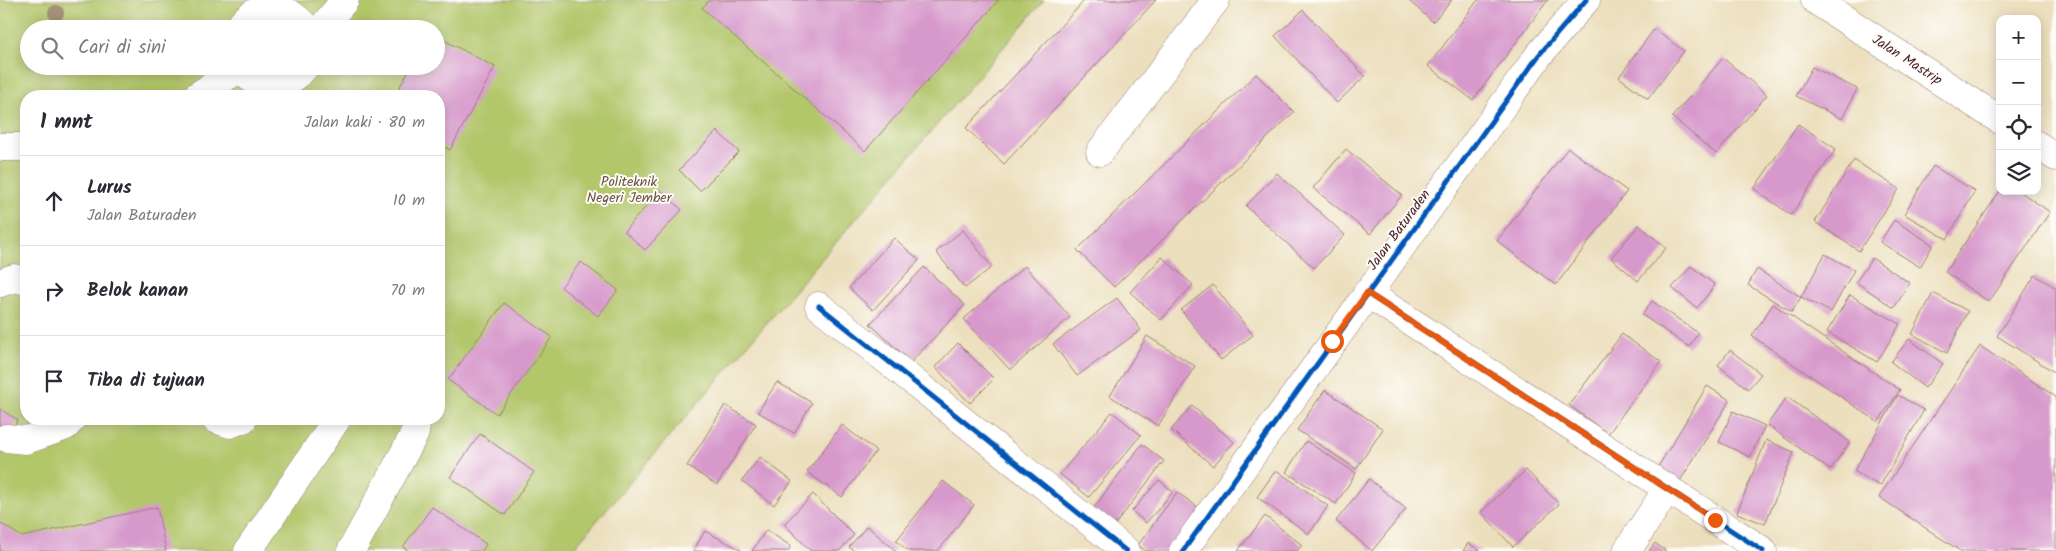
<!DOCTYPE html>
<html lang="id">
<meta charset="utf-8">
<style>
:root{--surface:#fff;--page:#f2f2f3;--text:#2b2b33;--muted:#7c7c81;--line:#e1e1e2}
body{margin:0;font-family:Kalam,sans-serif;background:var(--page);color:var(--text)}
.controls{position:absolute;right:15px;top:15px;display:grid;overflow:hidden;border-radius:10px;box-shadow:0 2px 12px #0003}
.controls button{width:45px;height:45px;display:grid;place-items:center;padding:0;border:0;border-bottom:1px solid var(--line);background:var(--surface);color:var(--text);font:25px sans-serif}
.stop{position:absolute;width:15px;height:15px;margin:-11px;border:4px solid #ea580c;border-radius:50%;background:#fff}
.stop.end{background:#ea580c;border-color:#fff;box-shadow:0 1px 5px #0008}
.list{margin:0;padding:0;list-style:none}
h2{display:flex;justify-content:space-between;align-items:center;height:65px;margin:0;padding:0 20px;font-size:21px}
h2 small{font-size:16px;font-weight:400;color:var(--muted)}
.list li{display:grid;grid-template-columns:32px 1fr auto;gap:15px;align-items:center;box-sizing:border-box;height:90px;padding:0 20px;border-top:1px solid var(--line)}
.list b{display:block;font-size:19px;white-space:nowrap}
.list p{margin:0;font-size:16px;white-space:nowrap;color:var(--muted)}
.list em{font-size:16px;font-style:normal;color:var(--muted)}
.icon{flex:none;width:28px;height:28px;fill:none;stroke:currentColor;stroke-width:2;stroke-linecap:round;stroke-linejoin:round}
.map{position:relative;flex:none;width:2056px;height:551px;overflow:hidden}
.search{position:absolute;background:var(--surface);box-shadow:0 2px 12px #0003;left:20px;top:20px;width:425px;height:55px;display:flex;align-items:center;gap:12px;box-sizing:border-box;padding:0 18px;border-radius:28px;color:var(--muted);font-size:19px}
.panel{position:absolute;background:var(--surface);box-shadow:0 2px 12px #0003;left:20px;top:90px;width:425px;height:335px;border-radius:20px}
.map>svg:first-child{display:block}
.green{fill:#b2c66a;stroke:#7e724a;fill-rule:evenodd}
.building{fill:#d799cc}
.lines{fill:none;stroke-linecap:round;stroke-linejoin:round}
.minor-casing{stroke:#9b7f74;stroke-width:29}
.major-casing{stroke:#9b7f74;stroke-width:29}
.minor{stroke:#fff;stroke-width:28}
.major{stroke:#fff;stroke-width:28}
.cycleway-casing{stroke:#fdfcf7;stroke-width:8}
.cycleway{stroke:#0057b8;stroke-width:5}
.tree{fill:#a49177}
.route{stroke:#ea580c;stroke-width:6}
.labels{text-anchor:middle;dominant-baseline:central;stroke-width:4;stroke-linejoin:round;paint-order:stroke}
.street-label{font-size:14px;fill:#4a1f2b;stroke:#fdfcf7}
.park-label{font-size:14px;fill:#69513e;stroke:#fdfcf7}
</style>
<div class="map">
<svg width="2056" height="551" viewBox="0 0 2056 551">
<rect width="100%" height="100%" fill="#fdfcf7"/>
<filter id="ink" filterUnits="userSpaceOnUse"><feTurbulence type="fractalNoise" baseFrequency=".02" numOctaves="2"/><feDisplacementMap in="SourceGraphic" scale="10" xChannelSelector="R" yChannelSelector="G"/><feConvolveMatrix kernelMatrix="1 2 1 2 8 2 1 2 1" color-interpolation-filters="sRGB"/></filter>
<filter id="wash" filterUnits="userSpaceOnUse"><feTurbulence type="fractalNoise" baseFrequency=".0096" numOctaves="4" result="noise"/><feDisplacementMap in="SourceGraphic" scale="20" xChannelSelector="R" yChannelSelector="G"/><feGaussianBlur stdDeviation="1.12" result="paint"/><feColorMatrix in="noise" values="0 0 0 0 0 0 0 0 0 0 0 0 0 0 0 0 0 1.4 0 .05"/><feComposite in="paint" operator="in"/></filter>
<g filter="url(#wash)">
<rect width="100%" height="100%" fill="#ecdfbd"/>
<!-- green -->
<path class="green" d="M 0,0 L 1044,0 L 571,551 L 0,551 ZM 29,29 L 436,29 L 436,66 L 29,66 ZM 26,96 L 439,96 L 439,419 L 26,419 Z"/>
<g id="blocks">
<!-- building -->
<g class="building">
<path d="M 710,0 L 999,0 L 865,151 L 702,8 Z"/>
<path d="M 1085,0 L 1156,0 L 1004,164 L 966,128 Z"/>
<path d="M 1408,0 L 1452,0 L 1433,22 Z"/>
<path d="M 1478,0 L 1548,0 L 1473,100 L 1428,66 Z"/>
<path d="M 1303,10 L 1365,76 L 1337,103 L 1275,36 Z"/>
<path d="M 1654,29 L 1684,51 L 1648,99 L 1619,77 Z"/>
<path d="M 436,36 L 495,67 L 450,150 L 439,144 L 439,96 L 395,96 L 411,66 L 436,66 Z"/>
<path d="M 1723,58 L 1767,95 L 1716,154 L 1672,117 Z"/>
<path d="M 1812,67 L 1857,89 L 1842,119 L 1796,96 Z"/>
<path d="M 1256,74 L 1294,112 L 1114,287 L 1077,250 Z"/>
<path d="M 1798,124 L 1836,149 L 1791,215 L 1754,189 Z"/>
<path d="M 717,131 L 739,152 L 700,191 L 679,170 Z"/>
<path d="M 1568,148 L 1627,191 L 1556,285 L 1497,241 Z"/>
<path d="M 1346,149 L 1402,195 L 1370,234 L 1313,188 Z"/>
<path d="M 1854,160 L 1899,189 L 1859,251 L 1815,222 Z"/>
<path d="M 1933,166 L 1975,191 L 1947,239 L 1904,214 Z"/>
<path d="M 1277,173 L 1345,235 L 1314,268 L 1246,206 Z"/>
<path d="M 661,190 L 682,210 L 645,250 L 624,231 Z"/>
<path d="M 2000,191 L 2019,191 L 2050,212 L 1989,302 L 1945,272 Z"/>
<path d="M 1894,220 L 1933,245 L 1920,267 L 1880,242 Z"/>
<path d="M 1639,225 L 1666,248 L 1638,281 L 1611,258 Z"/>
<path d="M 963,230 L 992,267 L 965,288 L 936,252 Z"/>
<path d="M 894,238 L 919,260 L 873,310 L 849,288 Z"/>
<path d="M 1825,254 L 1854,270 L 1831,312 L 1801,297 Z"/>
<path d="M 1162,257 L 1193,285 L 1161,320 L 1130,292 Z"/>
<path d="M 1872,258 L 1910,283 L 1894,308 L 1856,282 Z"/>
<path d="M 581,262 L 618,290 L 598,316 L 561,287 Z"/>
<path d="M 1025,266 L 1070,317 L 1010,370 L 964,319 Z"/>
<path d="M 1691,266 L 1715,285 L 1697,308 L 1672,288 Z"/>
<path d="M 924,267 L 965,305 L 911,362 L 870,324 Z"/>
<path d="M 1757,269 L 1801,297 L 1792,312 L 1748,285 Z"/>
<path d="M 2035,275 L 2056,288 L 2056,373 L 1997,336 Z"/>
<path d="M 1213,285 L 1253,335 L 1221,360 L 1181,310 Z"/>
<path d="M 1933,293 L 1968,311 L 1947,353 L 1912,334 Z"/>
<path d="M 1850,295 L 1900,324 L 1877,362 L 1827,332 Z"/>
<path d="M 1117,298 L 1141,330 L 1077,376 L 1053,344 Z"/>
<path d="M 1652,301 L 1698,333 L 1689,347 L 1642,315 Z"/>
<path d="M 504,303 L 552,337 L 497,414 L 448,380 Z"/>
<path d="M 1773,304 L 1900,390 L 1878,422 L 1752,336 Z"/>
<path d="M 1622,334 L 1661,362 L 1608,434 L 1569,405 Z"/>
<path d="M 1147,336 L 1195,366 L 1158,426 L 1110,396 Z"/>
<path d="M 1909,339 L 1943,364 L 1925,388 L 1891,362 Z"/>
<path d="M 958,343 L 994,379 L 970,403 L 935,367 Z"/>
<path d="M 1980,346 L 2056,397 L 2056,551 L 1960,551 L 1879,497 Z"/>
<path d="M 1730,350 L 1761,374 L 1748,389 L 1718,365 Z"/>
<path d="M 777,382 L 812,403 L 794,433 L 758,412 Z"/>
<path d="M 1707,386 L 1730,400 L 1677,486 L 1655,472 Z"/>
<path d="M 1325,390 L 1383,429 L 1356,469 L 1297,430 Z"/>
<path d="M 1898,395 L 1924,410 L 1880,486 L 1854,471 Z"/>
<path d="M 1787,397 L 1850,442 L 1830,470 L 1767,425 Z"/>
<path d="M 725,405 L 756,424 L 717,485 L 687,466 Z"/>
<path d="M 1192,406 L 1234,442 L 1213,466 L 1171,430 Z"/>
<path d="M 0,409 L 18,420 L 0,447 Z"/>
<path d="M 1733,411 L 1765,426 L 1750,457 L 1719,442 Z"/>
<path d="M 1112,412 L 1141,435 L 1089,497 L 1060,474 Z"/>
<path d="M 842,425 L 876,451 L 842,497 L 807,472 Z"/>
<path d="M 480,434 L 534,472 L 505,515 L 450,477 Z"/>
<path d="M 1766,440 L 1794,452 L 1765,524 L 1737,513 Z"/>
<path d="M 1306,441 L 1356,473 L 1336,504 L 1286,472 Z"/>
<path d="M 1142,444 L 1164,461 L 1114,526 L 1092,510 Z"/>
<path d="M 760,457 L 792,481 L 774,505 L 742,481 Z"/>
<path d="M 1276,470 L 1328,506 L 1309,534 L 1257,497 Z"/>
<path d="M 1526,470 L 1559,504 L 1513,547 L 1481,512 Z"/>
<path d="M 1369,479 L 1406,509 L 1372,551 L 1336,521 Z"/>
<path d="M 1159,480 L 1173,492 L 1146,523 L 1132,511 Z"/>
<path d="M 943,481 L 974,505 L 938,551 L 909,551 L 896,541 Z"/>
<path d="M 1177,492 L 1203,511 L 1173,551 L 1146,551 L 1138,545 Z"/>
<path d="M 813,494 L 854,535 L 839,551 L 811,551 L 784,524 Z"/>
<path d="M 157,507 L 166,551 L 0,551 L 0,523 L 22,537 Z"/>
<path d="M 432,507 L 486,544 L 482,551 L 409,551 L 403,547 Z"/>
<path d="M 1265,516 L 1302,545 L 1297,551 L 1238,551 Z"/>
<path d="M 867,526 L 896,551 L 854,551 L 849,547 Z"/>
<path d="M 766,530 L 791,546 L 788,551 L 752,551 Z"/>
<path d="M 705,531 L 743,551 L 693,551 Z"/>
<path d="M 1468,543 L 1481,551 L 1463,551 Z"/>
<path d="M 1655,543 L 1666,551 L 1649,551 Z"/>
</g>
</g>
</g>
<g filter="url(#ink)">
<use href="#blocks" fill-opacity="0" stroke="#9b7f74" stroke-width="1"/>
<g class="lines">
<defs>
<g id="minor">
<path d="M 238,29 C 256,0 287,3 307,29"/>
<path d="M 321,29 L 345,0"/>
<path d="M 239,66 C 257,93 287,89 306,66"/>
<path d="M 197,96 L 240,68"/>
<path d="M 0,147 L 26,147"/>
<path d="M 1100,152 L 1216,0"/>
<path d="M 0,283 L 14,278 L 26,281"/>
<path d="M 1367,293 L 1763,551"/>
<path d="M 819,306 L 1126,551"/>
<path d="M 215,419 L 230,424 L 243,419"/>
<path d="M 6,438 L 26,440 L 66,426 L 72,419"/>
<path d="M 248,551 L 337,419"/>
<path d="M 351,551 L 415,433 L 417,419"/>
<path d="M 1183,551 L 1539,55 L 1586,0"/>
<path d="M 1627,551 L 1668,488"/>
</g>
<g id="major">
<path d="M 1815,0 L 2000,120"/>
<path d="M 2037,145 L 2056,157"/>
</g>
</defs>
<!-- minor casing -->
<use href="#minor" class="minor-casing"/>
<!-- major casing -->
<use href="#major" class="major-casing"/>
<!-- minor -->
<use href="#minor" class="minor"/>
<!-- major -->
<use href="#major" class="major"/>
<defs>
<g id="cycleway">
<path d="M 1367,293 L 1763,551"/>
<path d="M 819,306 L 1126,551"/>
<path d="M 1183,551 L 1539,55 L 1586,0"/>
</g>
</defs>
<!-- cycleway casing -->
<use href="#cycleway" class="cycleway-casing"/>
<!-- cycleway -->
<use href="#cycleway" class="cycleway"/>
</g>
<!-- trees -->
<circle class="tree" cx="56" cy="13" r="8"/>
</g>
<g class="lines" filter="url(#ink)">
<!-- route -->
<path class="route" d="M 1332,341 L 1367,293 L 1715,520"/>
</g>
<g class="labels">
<!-- street labels -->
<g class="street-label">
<text transform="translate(1907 60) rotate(33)">Jalan Mastrip</text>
<text transform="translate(1399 230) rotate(-54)">Jalan Baturaden</text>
</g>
<!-- park labels -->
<g class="park-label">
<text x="629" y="182">Politeknik<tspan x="629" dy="16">Negeri Jember</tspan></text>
</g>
</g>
</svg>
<div class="controls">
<button>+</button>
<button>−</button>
<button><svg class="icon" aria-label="locate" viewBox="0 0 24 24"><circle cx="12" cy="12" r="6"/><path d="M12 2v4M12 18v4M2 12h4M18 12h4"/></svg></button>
<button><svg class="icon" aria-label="layers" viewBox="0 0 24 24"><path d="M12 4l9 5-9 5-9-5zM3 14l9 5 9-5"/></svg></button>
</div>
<div class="stop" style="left:1332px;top:341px"></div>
<div class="stop end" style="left:1715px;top:520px"></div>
<div class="search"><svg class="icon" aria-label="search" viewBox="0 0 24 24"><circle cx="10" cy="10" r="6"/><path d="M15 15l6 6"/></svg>Cari di sini</div>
<section class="panel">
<h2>1 mnt<small>Jalan kaki · 80 m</small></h2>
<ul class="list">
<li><svg class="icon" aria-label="ahead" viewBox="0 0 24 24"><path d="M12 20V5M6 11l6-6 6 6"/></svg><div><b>Lurus</b><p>Jalan Baturaden</p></div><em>10 m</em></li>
<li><svg class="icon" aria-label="right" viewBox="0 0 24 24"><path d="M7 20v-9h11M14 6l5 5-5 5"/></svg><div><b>Belok kanan</b></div><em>70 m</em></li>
<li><svg class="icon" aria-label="arrive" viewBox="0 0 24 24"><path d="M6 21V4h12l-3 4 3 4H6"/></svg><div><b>Tiba di tujuan</b></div></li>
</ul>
</section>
</div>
